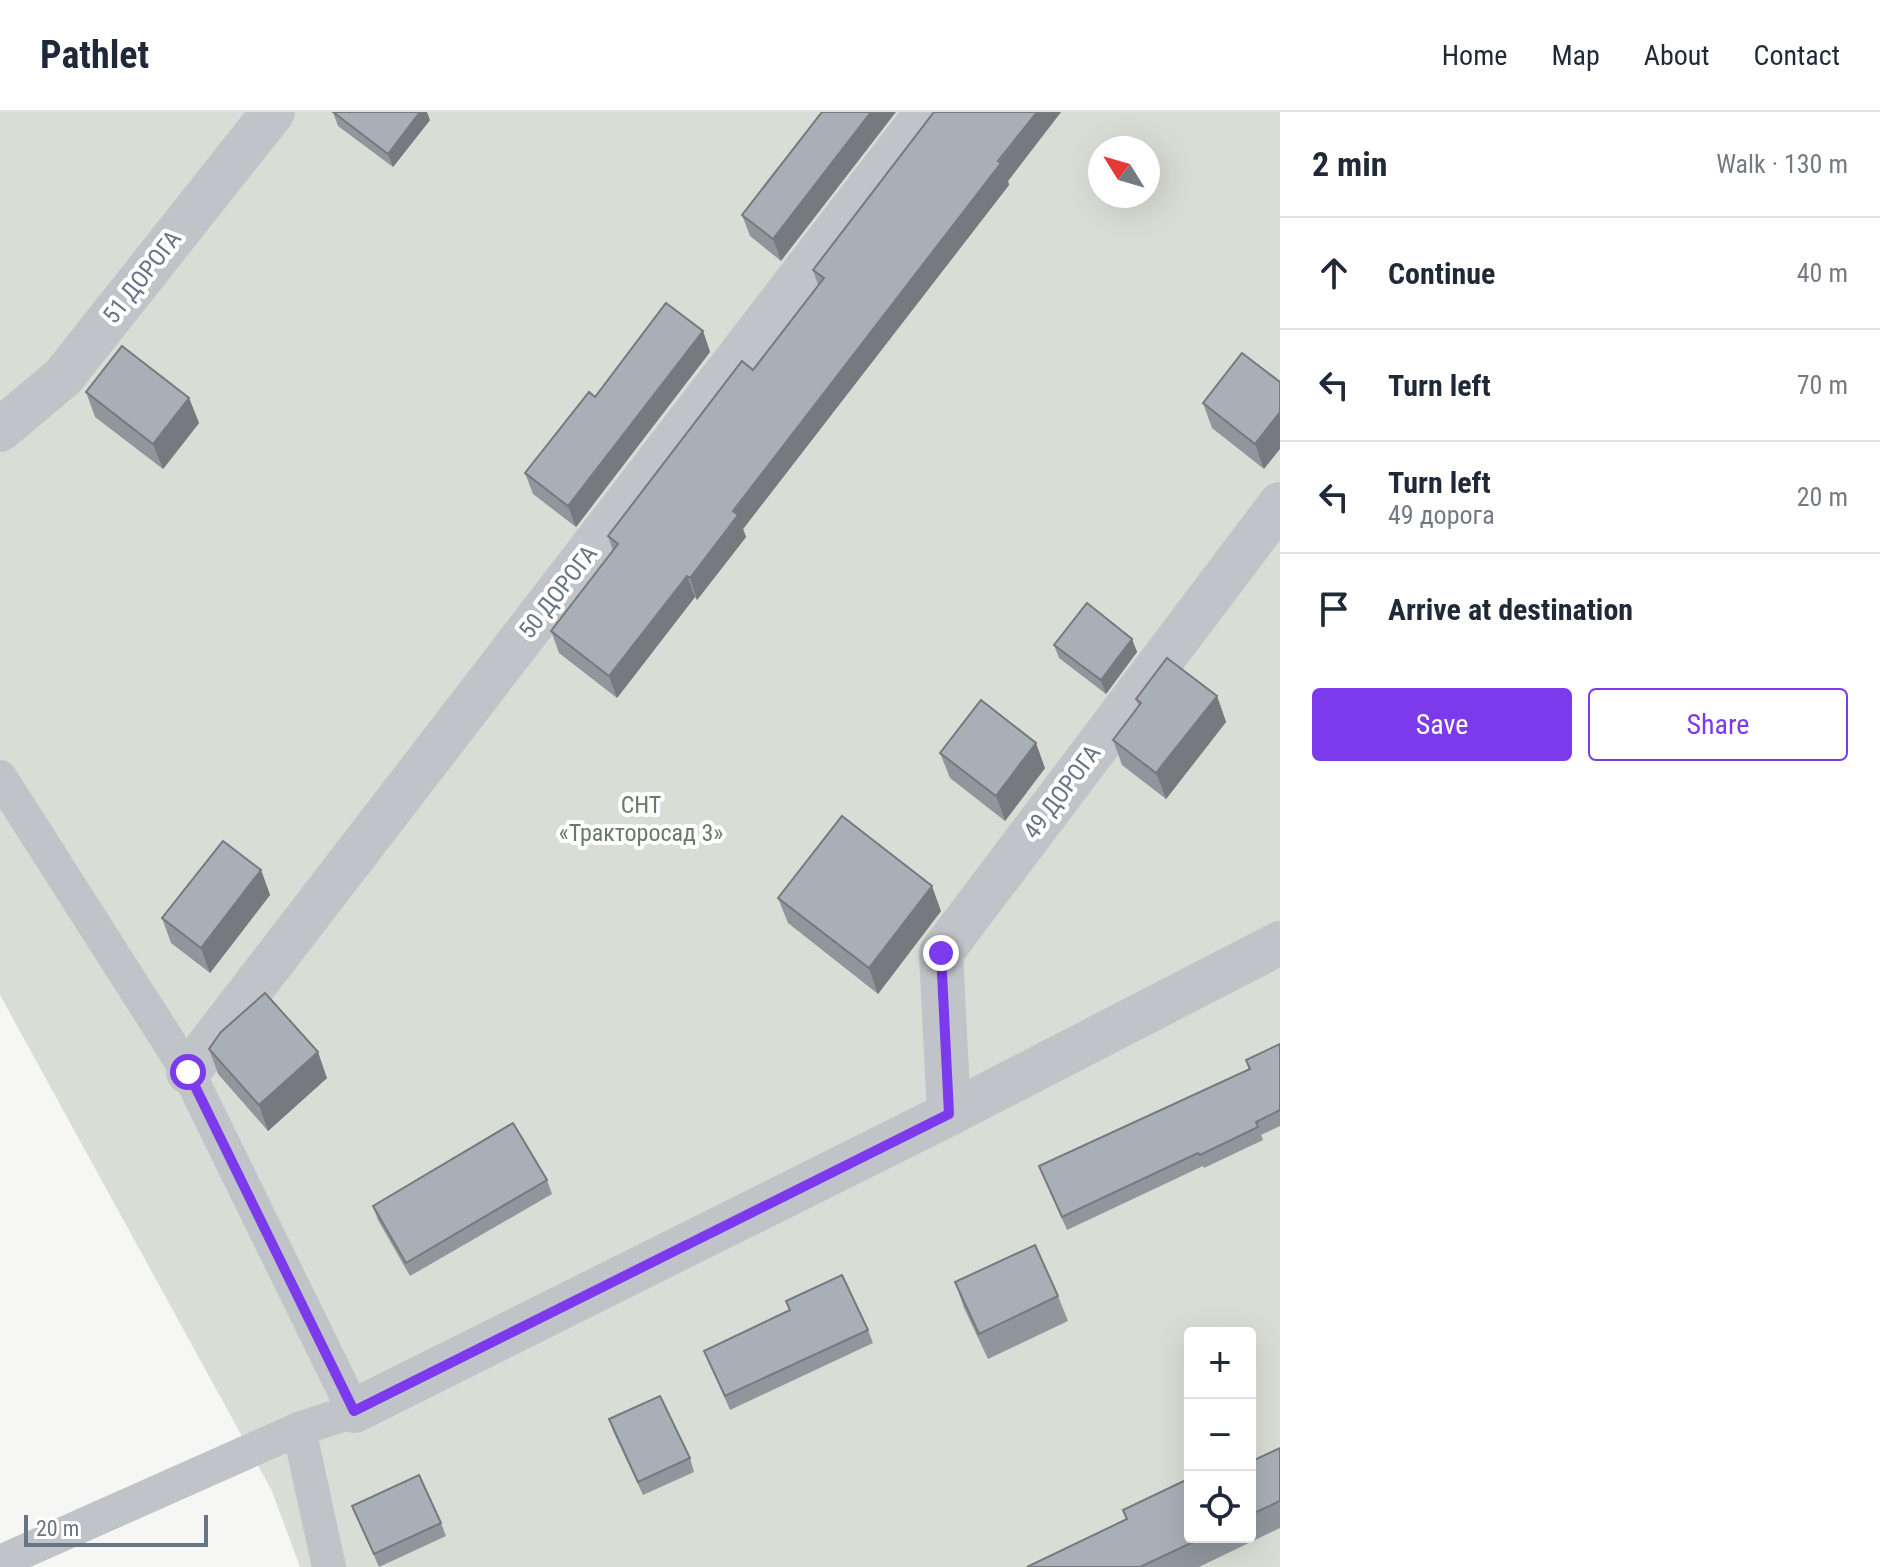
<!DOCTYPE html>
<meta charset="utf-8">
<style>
:root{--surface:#fff;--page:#f2f2f3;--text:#1f2937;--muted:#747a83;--line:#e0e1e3;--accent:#7c3aed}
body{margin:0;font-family:"Roboto Condensed",sans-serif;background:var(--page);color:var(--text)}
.controls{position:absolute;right:24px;bottom:24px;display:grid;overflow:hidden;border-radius:8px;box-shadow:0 8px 32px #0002}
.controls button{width:72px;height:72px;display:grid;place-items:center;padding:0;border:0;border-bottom:2px solid var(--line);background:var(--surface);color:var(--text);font:40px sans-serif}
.compass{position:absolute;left:1088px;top:24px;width:72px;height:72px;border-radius:50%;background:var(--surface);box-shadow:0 8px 32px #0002;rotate:307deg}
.scale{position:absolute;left:24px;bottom:20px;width:184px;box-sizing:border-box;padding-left:8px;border:4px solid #677584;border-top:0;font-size:22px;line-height:28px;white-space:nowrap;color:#677584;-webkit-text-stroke:6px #fff;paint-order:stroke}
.stop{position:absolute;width:24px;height:24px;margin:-18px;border:6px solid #7c3aed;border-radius:50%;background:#fff}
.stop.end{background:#7c3aed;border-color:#fff;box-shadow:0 2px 8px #0008}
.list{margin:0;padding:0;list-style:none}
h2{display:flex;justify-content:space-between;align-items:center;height:104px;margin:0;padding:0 32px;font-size:34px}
h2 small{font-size:26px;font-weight:400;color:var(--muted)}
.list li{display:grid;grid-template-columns:52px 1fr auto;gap:24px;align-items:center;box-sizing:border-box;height:112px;padding:0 32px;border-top:2px solid var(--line)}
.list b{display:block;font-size:30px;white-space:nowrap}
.list p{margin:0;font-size:26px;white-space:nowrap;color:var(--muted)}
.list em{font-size:26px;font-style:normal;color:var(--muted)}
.actions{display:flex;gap:16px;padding:24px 32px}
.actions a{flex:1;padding:18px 0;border:2px solid var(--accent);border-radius:8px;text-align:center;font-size:28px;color:var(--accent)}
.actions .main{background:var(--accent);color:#fff}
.icon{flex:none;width:44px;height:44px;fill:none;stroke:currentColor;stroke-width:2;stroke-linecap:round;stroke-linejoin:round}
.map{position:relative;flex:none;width:1280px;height:1455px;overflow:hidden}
header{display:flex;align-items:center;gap:48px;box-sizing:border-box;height:112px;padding:0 40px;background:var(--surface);border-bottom:2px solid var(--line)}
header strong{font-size:38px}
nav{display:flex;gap:44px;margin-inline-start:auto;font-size:28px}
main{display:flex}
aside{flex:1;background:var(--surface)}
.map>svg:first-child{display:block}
.green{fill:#d8ddd5;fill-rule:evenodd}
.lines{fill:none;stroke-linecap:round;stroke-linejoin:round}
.service{stroke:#c0c3c7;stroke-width:34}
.minor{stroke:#c0c3c7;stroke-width:44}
.wall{fill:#91969d}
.shaded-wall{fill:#767a7f}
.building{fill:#a9afb6;stroke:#767a7f;stroke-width:2}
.route{stroke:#7c3aed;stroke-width:10}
.labels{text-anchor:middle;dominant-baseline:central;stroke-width:8;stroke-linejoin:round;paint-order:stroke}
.street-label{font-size:24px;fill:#677584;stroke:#fff}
.park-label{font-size:24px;fill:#687b65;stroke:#fff}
</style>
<header>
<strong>Pathlet</strong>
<nav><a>Home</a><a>Map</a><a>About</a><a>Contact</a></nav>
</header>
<main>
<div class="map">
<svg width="1280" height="1455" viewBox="0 0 1280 1455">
<rect width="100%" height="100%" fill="#f6f7f4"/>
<!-- green -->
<path class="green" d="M 0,0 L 1280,0 L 1280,1455 L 300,1455 L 272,1379 L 0,883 ZM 1100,36 L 1148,36 L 1148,84 L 1100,84 ZM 1190,1221 L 1250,1221 L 1250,1425 L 1190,1425 Z"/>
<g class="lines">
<!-- service -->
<g class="service">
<path d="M 0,665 L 188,960 L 354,1299 L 299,1317 L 0,1450"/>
<path d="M 299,1317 L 329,1455"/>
</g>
<!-- minor -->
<g class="minor">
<path d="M 0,318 L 63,265 L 273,0"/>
<path d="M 188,960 L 927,0"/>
<path d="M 949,1002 L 941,841 L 1280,392"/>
<path d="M 354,1299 L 949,1002 L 1280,831"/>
</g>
</g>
<!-- wall -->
<g class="wall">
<path d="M 333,0 L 430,8 L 393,55 L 338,14 Z"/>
<path d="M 822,0 L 781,149 L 750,124 L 742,103 Z"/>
<path d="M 934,0 L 1061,0 L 1008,69 L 1009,73 L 743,417 L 746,425 L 697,488 L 695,485 L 617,586 L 559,541 L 551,519 L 613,439 L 608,424 L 753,258 L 818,173 L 813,158 Z"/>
<path d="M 703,219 L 710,240 L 576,415 L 533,382 L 525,361 L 595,285 Z"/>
<path d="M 1242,241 L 1264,357 L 1212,316 L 1203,291 Z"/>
<path d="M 86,280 L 189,286 L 199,311 L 163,357 L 95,305 Z"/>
<path d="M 1132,527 L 1137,540 L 1106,582 L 1059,546 L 1054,533 Z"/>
<path d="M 1217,584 L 1226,610 L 1166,687 L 1122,653 L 1113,628 L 1139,595 L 1136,587 Z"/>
<path d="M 940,641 L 1045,656 L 1005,709 L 950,666 Z"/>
<path d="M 261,758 L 270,783 L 210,861 L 171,831 L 162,806 Z"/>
<path d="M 778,786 L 941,799 L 878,882 L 788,811 Z"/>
<path d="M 1280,932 L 1280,1014 L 1261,1023 L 1263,1028 L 1204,1056 L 1203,1054 L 1067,1118 L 1039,1054 L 1249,958 L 1246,948 Z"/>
<path d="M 209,937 L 327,966 L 268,1019 L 218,962 Z"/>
<path d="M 547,1068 L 552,1082 L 410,1164 L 378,1108 L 373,1094 Z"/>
<path d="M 955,1170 L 1058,1184 L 1068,1209 L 988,1247 L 964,1196 Z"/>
<path d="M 786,1189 L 868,1218 L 873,1231 L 730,1298 L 704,1239 L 790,1198 Z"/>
<path d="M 609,1307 L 690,1346 L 694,1360 L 643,1383 L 614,1321 Z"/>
<path d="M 1280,1336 L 1280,1416 L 1199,1455 L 1027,1455 L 1126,1407 L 1123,1398 L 1190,1425 L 1250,1425 L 1250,1350 Z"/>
<path d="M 352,1394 L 441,1411 L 446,1424 L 379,1455 Z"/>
</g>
<!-- shaded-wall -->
<g class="shaded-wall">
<path d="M 420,0 L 427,0 L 430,8 L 393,55 L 388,42 Z"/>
<path d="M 871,0 L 896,0 L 781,149 L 773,127 Z"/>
<path d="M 1037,0 L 1061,0 L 1008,69 L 1009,73 L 743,417 L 746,425 L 697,488 L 690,466 L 733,399 Z"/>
<path d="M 703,219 L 710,240 L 576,415 L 568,394 Z"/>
<path d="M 189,286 L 199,311 L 163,357 L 153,332 Z"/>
<path d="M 1280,300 L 1280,337 L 1264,357 L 1255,332 Z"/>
<path d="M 687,464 L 695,485 L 617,586 L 609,564 Z"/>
<path d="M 1132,527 L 1137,540 L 1106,582 L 1101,568 Z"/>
<path d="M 1217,584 L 1226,610 L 1166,687 L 1156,661 Z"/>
<path d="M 1036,631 L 1045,656 L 1005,709 L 996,684 Z"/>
<path d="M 261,758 L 270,783 L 210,861 L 201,836 Z"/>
<path d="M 932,774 L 941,799 L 878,882 L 869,856 Z"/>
<path d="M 318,940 L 327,966 L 268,1019 L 259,993 Z"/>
</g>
<!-- building -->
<g class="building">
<path d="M 333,0 L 420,0 L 388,42 Z"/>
<path d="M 822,0 L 871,0 L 773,127 L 742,103 Z"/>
<path d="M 934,0 L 1037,0 L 998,49 L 1001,51 L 733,399 L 738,403 L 690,466 L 687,464 L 609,564 L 551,519 L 618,432 L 608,424 L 742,249 L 753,258 L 824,166 L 813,158 Z"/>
<path d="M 666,191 L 703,219 L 568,394 L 525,361 L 589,280 L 595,285 Z"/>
<path d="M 122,234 L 189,286 L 153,332 L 86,280 Z"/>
<path d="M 1242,241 L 1280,270 L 1280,300 L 1255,332 L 1203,291 Z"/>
<path d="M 1087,491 L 1132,527 L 1101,568 L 1054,533 Z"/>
<path d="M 1167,546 L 1217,584 L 1156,661 L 1113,628 L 1141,591 L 1136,587 Z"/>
<path d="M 981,588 L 1036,631 L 996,684 L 940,641 Z"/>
<path d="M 842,704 L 932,774 L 869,856 L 778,786 Z"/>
<path d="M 223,729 L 261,758 L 201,836 L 162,806 Z"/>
<path d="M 265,881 L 318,940 L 259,993 L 209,937 L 221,920 Z"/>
<path d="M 1280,932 L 1280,998 L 1256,1010 L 1258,1015 L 1200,1043 L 1198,1041 L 1062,1105 L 1039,1054 L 1250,957 L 1246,948 Z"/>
<path d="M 513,1011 L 547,1068 L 406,1151 L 373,1094 Z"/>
<path d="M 1035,1133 L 1058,1184 L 979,1222 L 955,1170 Z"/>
<path d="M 842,1163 L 868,1218 L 725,1284 L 704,1239 L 790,1198 L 786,1189 Z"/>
<path d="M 660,1284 L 690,1346 L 638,1370 L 609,1307 Z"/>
<path d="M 1280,1336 L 1280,1389 L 1250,1403 L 1250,1350 Z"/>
<path d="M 419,1363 L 441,1411 L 374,1442 L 352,1394 Z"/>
<path d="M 1190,1366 L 1190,1425 L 1204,1425 L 1140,1455 L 1027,1455 L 1127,1407 L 1123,1398 Z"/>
</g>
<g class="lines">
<!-- route -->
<path class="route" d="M 188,960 L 354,1299 L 949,1002 L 941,841"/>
</g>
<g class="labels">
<!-- street labels -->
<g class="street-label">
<text transform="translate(142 165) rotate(-52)">51 ДОРОГА</text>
<text transform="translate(558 480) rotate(-52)">50 ДОРОГА</text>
<text transform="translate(1062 680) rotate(-53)">49 ДОРОГА</text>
</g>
<!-- park labels -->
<g class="park-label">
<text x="641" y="693">СНТ<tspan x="641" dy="28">«Тракторосад 3»</tspan></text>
</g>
</g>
</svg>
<div class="controls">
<button>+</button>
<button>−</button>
<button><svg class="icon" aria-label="locate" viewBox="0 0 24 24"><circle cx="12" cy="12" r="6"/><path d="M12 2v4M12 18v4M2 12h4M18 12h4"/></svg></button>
</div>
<svg class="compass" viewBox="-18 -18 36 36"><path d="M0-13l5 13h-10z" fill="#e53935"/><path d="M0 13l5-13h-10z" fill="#747a83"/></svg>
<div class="scale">20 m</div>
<div class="stop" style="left:188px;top:960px"></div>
<div class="stop end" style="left:941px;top:841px"></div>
</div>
<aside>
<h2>2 min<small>Walk · 130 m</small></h2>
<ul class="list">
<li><svg class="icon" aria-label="ahead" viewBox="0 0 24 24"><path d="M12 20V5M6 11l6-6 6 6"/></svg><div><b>Continue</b></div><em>40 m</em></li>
<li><svg class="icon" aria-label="left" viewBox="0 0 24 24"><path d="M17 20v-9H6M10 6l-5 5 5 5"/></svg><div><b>Turn left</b></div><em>70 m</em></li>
<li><svg class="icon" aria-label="left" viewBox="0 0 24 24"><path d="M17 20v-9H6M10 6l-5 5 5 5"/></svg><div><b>Turn left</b><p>49 дорога</p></div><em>20 m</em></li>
<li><svg class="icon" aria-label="arrive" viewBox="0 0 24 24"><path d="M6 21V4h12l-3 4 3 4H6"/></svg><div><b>Arrive at destination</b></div></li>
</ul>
<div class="actions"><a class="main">Save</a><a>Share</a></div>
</aside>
</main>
